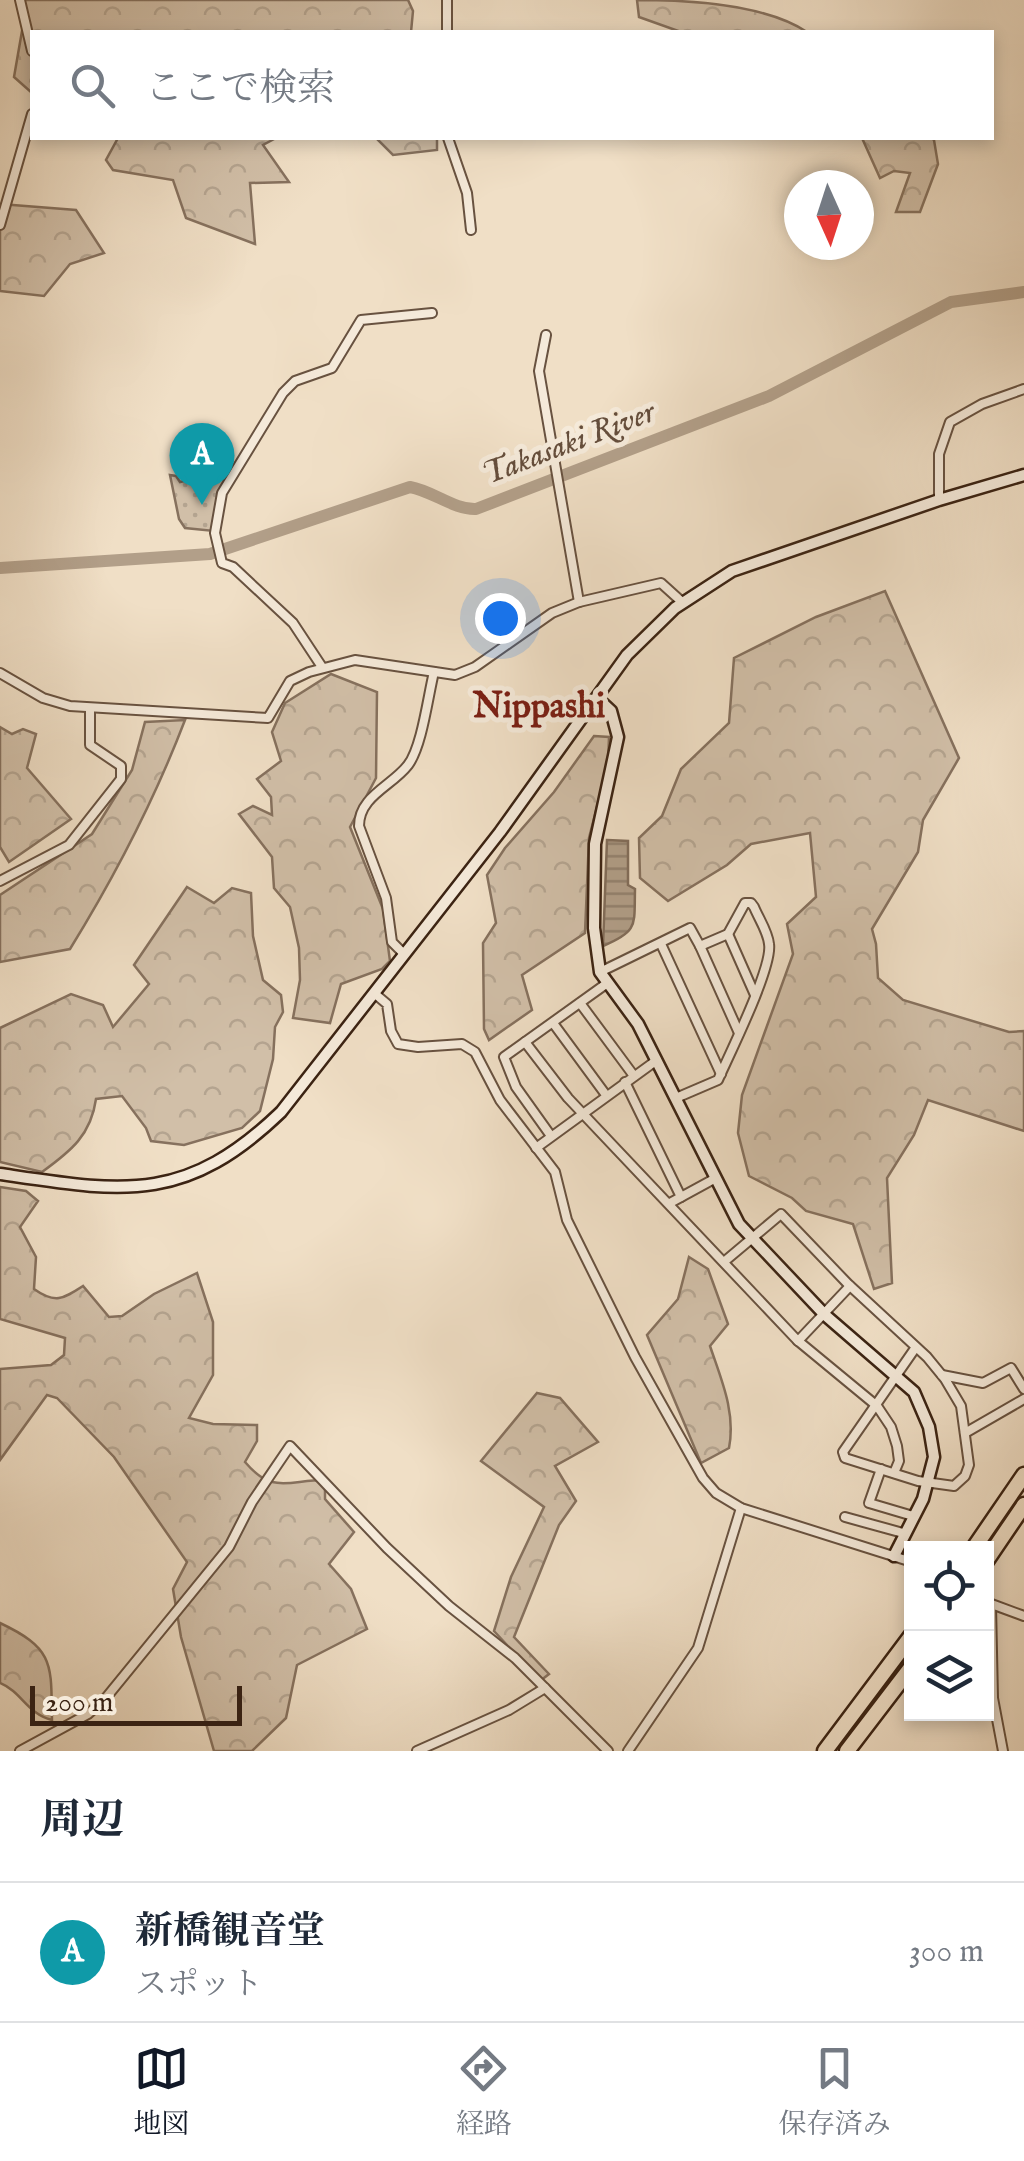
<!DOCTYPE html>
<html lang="ja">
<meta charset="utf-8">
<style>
:root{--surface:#fff;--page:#f2f2f3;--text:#1f2937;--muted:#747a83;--line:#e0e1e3;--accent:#111827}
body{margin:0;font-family:"IM FELL English","Noto Serif JP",serif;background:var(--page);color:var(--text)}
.controls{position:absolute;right:30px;bottom:30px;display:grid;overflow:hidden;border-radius:0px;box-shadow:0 5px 15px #0003}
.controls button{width:90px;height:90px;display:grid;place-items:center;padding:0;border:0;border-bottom:2px solid var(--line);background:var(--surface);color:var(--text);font:50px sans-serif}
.compass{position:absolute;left:784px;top:170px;width:90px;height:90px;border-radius:50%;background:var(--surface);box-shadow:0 5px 15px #0003;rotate:177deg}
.scale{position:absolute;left:30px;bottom:25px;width:212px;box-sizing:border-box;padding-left:10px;border:5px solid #3b2313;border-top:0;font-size:28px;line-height:35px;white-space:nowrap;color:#3b2313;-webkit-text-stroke:8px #f5eada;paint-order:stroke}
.you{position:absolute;left:500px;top:618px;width:35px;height:35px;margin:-25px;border:8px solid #fff;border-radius:50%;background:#1a73e8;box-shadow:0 0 0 15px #1a73e833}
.badge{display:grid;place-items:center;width:65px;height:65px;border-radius:50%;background:var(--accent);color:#fff;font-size:32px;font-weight:700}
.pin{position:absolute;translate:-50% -82px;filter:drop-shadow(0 2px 5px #0008)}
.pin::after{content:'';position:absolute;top:52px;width:35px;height:30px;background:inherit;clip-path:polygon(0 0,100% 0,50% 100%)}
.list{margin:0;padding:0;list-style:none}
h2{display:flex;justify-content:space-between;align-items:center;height:130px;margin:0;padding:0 40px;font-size:42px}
h2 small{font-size:32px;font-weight:400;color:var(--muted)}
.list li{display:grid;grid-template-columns:65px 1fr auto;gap:30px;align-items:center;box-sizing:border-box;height:140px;padding:0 40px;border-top:2px solid var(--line)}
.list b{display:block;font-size:38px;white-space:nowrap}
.list p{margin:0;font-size:32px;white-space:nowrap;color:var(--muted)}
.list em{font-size:32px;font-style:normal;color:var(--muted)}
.icon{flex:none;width:55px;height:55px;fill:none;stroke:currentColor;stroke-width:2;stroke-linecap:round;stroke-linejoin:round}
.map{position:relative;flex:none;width:1024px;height:1751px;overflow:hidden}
.search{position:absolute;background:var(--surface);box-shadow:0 5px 15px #0003;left:30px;right:30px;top:30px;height:110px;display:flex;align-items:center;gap:25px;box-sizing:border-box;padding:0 35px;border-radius:0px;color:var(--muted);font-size:38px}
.sheet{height:270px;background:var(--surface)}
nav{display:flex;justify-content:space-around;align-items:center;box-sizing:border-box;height:140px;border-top:2px solid var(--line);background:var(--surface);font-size:28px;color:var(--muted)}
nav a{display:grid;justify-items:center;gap:5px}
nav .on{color:var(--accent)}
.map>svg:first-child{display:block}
.forest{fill:url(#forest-crowns);stroke:#86715e;stroke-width:2.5}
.park{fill:url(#park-dots);stroke:#86715e;stroke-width:2.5}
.water{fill:url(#water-rules);stroke:#826d5a;stroke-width:2.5}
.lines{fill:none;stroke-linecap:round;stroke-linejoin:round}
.river{stroke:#b29f89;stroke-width:12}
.street-casing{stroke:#685240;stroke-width:12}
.secondary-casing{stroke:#3b2313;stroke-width:15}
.highway-casing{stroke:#3b2313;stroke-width:19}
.street{stroke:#f5eada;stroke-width:8}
.secondary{stroke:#f5eada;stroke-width:10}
.highway{stroke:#f0dfc6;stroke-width:14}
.labels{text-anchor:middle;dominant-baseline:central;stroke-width:10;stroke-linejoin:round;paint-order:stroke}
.water-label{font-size:32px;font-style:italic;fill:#654e3c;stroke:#f5eada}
.quarter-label{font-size:35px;font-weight:bold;fill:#7a1f14;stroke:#f5eada}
</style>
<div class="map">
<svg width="1024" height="1751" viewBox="0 0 1024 1751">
<defs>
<pattern id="forest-crowns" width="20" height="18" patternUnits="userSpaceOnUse" patternTransform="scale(2.5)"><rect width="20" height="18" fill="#d1bfa8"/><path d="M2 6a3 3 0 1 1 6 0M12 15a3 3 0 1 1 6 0" fill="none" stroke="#b4a490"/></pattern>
<pattern id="park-dots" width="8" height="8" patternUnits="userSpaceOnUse" patternTransform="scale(2.5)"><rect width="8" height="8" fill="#d1bfa8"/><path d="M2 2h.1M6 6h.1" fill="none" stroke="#b4a490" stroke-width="1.8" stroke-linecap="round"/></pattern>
<pattern id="water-rules" width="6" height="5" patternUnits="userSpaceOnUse" patternTransform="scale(2.5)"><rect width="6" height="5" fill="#b29f89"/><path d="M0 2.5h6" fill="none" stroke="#92816f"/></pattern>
</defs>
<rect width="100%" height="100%" fill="#f0dfc6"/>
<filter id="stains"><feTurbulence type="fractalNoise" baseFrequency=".002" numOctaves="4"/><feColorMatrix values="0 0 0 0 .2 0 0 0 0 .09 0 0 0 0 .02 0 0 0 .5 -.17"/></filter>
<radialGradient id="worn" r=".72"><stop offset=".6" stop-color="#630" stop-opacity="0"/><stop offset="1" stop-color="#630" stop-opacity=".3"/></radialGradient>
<!-- forest -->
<g class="forest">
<path d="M 23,0 L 408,0 L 413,11 L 411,32 L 32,32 L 32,93 L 14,77 L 26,8 Z"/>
<path d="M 637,0 C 687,0 765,4 807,32 L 681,32 L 639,17 Z"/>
<path d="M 118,138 L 276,138 L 263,145 L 289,182 L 250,183 L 255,244 L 186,218 L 173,180 L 113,170 L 106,160 Z"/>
<path d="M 376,138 L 437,138 L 437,150 L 393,155 Z"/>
<path d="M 862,138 L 932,138 L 934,140 L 938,164 L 920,212 L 896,212 L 910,173 L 894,171 L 880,178 Z"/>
<path d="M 0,204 L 76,210 L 104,253 L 70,264 L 44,296 L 0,291 Z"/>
<path d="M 885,591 L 959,758 L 923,820 L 918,852 L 872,929 L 876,944 L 878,978 L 903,1000 L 1009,1032 L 1024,1031 L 1024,1131 L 928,1100 L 914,1135 L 887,1178 L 892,1283 L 874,1289 L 853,1224 L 806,1211 L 792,1198 L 749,1176 L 738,1133 L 742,1095 L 793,954 L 787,924 L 816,897 L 810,833 L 751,844 L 727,865 L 668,901 L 640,878 L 639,838 L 662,816 L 681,769 L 729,723 L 734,658 L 816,617 Z"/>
<path d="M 331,674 L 377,692 L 376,778 L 350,827 L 383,909 L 390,961 L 382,969 L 341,984 L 330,1023 L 293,1018 L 300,980 L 299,948 L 290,907 L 274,888 L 272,857 L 239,814 L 253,806 L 272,815 L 271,797 L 257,779 L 281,761 L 272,732 L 285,703 Z"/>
<path d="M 185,720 C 154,801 115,876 70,949 L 0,962 L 0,895 L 92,834 L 132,770 L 145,722 Z"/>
<path d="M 0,727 L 12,734 L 23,729 L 36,734 L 27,768 L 71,819 L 9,862 L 0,847 Z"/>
<path d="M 594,736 L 609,737 L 608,764 L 589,838 L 585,933 L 522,975 L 532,1010 L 489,1040 L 484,1029 L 483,943 L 496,923 L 487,875 L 505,848 L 554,792 Z"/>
<path d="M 187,887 L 214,903 L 232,888 L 251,893 L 253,936 L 263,980 L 281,995 L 283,1012 L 275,1027 L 273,1059 L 260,1111 L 242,1128 L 184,1145 L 151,1141 L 146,1128 L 122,1096 L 96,1099 C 91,1135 71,1151 42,1172 L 0,1162 L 0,1028 L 71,994 L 103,1005 L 113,1027 L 149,984 L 134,965 Z"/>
<path d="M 0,1187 L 26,1191 L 38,1201 L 20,1227 L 36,1257 L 34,1289 C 55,1304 63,1299 83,1286 L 109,1317 L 122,1316 L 154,1294 L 197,1273 L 213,1322 L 213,1375 L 189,1418 L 213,1424 L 257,1425 L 257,1441 L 245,1462 C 273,1495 288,1480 325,1480 L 325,1499 L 354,1532 L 329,1564 L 351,1589 L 367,1629 L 297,1665 L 286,1718 L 252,1751 L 214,1751 L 181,1637 L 173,1589 L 187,1562 L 114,1457 L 57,1398 L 47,1395 L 0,1460 L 0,1369 L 51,1365 L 64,1355 L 65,1338 L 0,1319 Z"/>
<path d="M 689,1257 L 708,1269 L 728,1324 L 710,1346 C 721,1379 736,1412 729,1448 L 701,1463 L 647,1335 L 678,1299 Z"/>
<path d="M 537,1393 L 560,1398 L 598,1442 L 555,1466 L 576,1501 L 559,1525 L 514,1637 L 549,1674 L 540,1681 L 494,1631 L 511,1577 L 544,1507 L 481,1461 Z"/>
<path d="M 0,1623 C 55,1649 51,1664 52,1720 C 27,1714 22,1692 0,1683 Z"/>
</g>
<!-- park -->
<path class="park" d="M 196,466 L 211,469 L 226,482 L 214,531 L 185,528 L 179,519 L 170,475 L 176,476 L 180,482 L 189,480 Z"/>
<!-- water -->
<path class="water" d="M 607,840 L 628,841 L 628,885 L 635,889 C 634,925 639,931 603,946 Z"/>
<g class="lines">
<!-- river -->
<path class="river" d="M 0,568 L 210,554 L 410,487 C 433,491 454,510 476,509 L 769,396 L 951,302 L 1024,292"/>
<defs>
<g id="street">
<path d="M 20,0 L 32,51"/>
<path d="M 447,32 L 447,0"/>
<path d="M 448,138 L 467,193 L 471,230"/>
<path d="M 0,225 L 32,114"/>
<path d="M 546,335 L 539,371 L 579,602"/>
<path d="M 939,500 L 939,454 L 950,422 L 982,404 L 1024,389"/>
<path d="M 322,667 L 293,623 L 233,567 L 222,563 L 215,533 L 222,493 L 283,393 L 295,381 L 332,368 L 361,320 L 432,313"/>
<path d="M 0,673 L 43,698 L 70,706 L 268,718 L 290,681 L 309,672 L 355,660 L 455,675 L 475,667 L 552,613 L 579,602 L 661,583 L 682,602"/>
<path d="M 0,881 L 69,845 L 121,779 L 121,766 L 90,745 L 90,708"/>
<path d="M 728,934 L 755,995"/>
<path d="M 661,944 L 721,1074"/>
<path d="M 700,946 L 739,1033"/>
<path d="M 403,953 L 392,942 L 386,898 L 359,826 C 359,796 392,786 408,765 C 422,747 428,696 434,672"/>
<path d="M 600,972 L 690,928 L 700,946 L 728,934 L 745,903 L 751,903 L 754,907 C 759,919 768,932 769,944 C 773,967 729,1055 718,1080 L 676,1098"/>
<path d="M 374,993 L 387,1004 L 391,1031 L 398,1044 L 418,1047 L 462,1044 L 475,1052 L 500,1100 L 555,1172 L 567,1220 L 635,1357 L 703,1478 L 716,1493 L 741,1508 L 912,1562"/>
<path d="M 580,1003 L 634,1076"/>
<path d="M 553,1023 L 606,1095"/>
<path d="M 525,1042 L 568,1098 L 797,1340 L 877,1406 L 891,1427 L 897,1446 L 899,1461 L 894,1473"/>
<path d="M 625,1082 L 681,1197"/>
<path d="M 551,1136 L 516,1087 L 504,1057 L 606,984"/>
<path d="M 536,1148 L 657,1060"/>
<path d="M 670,1203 L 714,1179"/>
<path d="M 725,1261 L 781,1214 L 848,1284 L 927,1357 L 945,1379 L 961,1406 L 969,1465 L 965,1476 L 954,1486 L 918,1481 L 845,1458 L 843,1452 L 916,1347"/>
<path d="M 798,1341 L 850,1286"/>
<path d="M 942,1375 L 983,1383 L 1011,1368 L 1024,1389"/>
<path d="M 965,1433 L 1024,1399"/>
<path d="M 881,1469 L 869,1503 L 913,1516"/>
<path d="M 845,1517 L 903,1533"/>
<path d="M 986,1602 L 1024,1616"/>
<path d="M 991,1606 L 993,1698 L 1003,1751"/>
<path d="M 20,1751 L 88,1714 L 105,1699 L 229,1547 L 252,1502 L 290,1446 L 387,1548 L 449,1606 L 515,1658 L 608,1751"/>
<path d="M 417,1751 L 509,1710 L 545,1688"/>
<path d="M 628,1751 L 698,1648 L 741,1508"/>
</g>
<g id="secondary">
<path d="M 597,698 L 611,711 L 618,737 L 595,844 L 594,928 L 600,972 L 638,1024 L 739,1224 L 825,1315 L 914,1392 L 929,1427 L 934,1457 L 923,1499 L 894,1556"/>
<path d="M 0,1174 C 123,1192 184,1205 281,1112 L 500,832 L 627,655 L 675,608 L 732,571 L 939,500 L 1024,475"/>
</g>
<g id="highway">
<path d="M 974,1548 L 1024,1475"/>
<path d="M 986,1561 L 1024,1505"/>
<path d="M 825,1751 L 912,1635"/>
<path d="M 847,1751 L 912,1666"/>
</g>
</defs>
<!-- street casing -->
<use href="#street" class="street-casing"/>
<!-- secondary casing -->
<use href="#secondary" class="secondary-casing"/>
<!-- highway casing -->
<use href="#highway" class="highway-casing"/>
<!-- street -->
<use href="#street" class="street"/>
<!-- secondary -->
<use href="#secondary" class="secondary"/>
<!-- highway -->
<use href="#highway" class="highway"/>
</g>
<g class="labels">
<!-- water labels -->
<g class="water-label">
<text transform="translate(569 444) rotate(-21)">Takasaki River</text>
</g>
<!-- quarter labels -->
<g class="quarter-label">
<text x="539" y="707">Nippashi</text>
</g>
</g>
<rect width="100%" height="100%" filter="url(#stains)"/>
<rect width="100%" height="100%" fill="url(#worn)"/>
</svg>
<div class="controls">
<button><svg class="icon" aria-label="locate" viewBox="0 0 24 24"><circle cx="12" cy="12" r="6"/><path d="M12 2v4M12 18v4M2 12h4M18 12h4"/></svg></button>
<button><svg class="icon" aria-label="layers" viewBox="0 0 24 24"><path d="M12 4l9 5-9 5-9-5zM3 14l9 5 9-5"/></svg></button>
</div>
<svg class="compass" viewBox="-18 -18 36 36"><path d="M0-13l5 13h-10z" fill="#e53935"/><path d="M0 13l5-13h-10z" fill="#747a83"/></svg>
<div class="scale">200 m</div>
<div class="you"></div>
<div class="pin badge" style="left:202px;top:505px;background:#0f9aa8">A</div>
<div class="search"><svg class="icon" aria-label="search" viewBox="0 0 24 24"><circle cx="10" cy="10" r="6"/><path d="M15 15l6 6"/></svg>ここで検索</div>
</div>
<section class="sheet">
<h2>周辺<small></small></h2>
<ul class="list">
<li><span class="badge" style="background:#0f9aa8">A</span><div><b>新橋観音堂</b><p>スポット</p></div><em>300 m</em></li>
</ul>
</section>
<nav>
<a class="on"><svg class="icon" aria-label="map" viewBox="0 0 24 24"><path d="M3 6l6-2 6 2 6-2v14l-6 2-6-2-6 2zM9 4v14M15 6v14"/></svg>地図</a>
<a><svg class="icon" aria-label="directions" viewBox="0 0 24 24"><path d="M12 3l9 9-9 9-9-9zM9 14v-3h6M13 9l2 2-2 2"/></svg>経路</a>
<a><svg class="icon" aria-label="saved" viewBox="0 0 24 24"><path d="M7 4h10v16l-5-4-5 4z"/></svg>保存済み</a>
</nav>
